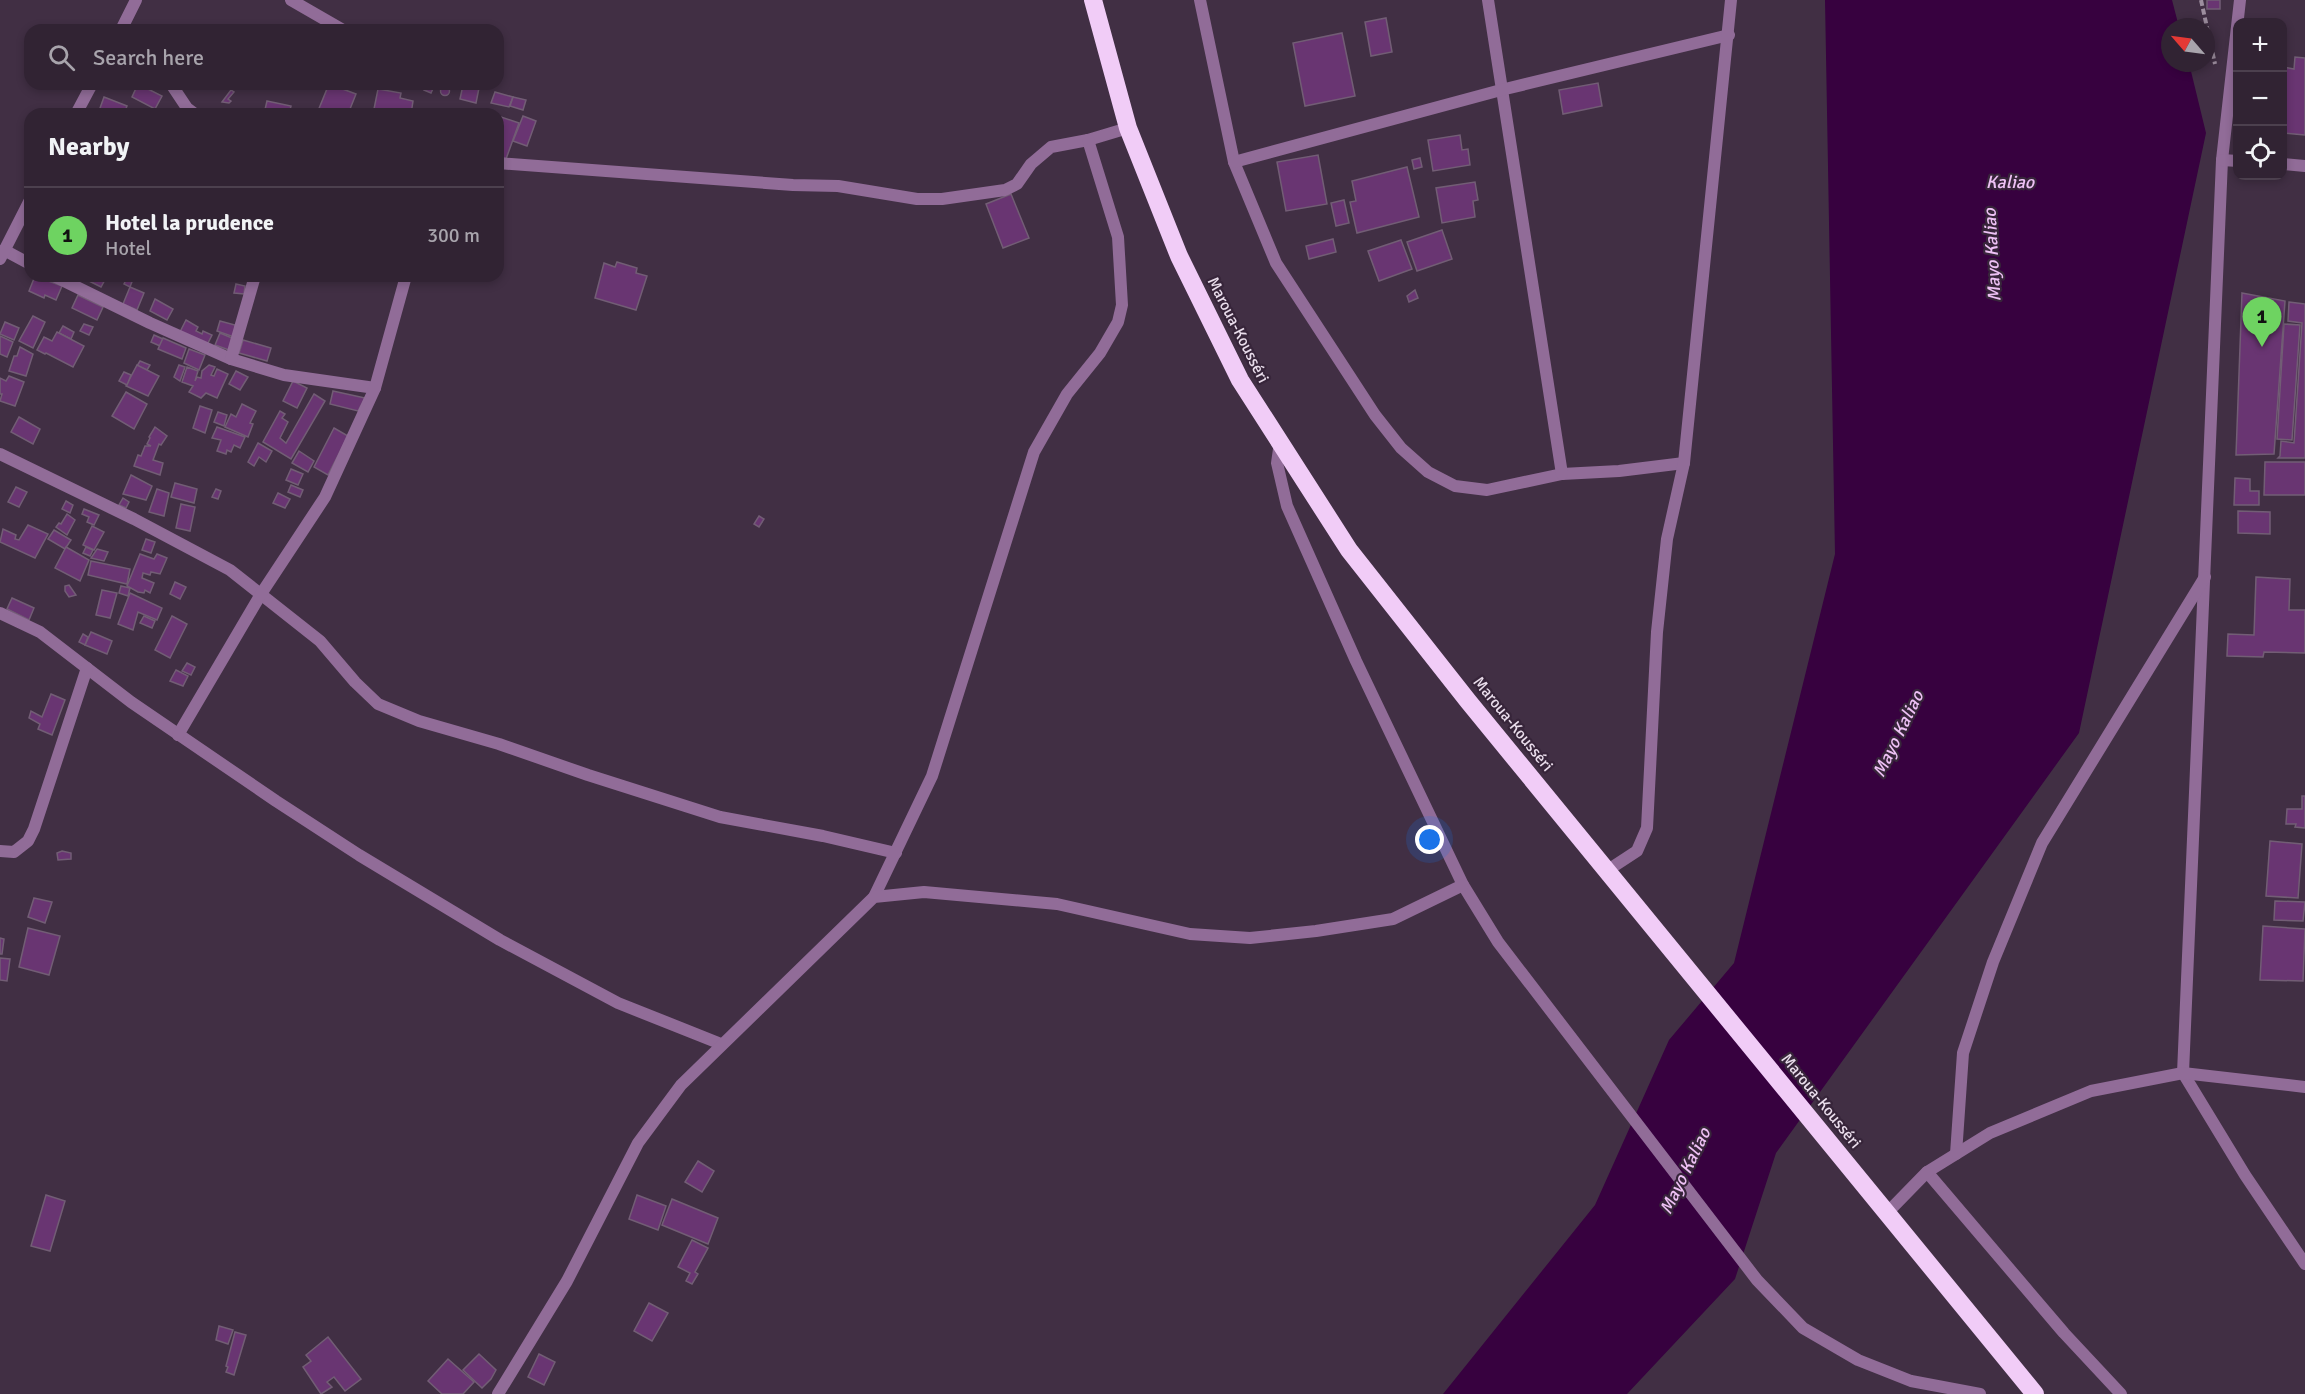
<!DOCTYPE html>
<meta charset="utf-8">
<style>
:root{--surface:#312333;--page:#392b3b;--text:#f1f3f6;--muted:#a8a4ac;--line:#4c404e;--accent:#6ed361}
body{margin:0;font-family:Signika,sans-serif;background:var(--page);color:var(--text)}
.controls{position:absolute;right:18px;top:18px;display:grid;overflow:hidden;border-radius:12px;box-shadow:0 3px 9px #0003}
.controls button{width:54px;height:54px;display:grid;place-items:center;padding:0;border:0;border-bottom:2px solid var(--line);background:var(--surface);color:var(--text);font:30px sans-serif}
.compass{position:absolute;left:2161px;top:18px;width:54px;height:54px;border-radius:50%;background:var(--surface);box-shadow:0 3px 9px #0003;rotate:298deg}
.you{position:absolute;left:1430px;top:840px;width:21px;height:21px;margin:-15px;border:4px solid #fff;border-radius:50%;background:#1a73e8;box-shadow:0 0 0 9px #1a73e833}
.badge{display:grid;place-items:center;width:39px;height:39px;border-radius:50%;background:var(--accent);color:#111;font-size:20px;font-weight:700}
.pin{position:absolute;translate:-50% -50px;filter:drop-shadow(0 2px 3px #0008)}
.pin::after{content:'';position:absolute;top:32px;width:21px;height:18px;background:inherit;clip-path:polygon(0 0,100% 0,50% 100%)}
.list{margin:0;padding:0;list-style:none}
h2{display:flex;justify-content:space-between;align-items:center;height:78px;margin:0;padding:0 24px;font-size:26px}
h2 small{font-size:20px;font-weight:400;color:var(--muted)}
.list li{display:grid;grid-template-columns:39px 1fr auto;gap:18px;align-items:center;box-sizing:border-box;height:96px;padding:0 24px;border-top:2px solid var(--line)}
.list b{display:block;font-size:22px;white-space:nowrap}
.list p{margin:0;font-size:20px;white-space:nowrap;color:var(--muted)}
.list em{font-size:20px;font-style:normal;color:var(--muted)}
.icon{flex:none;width:33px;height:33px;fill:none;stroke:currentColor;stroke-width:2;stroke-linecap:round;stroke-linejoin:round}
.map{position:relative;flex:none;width:2305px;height:1394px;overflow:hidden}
.search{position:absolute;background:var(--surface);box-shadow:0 3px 9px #0003;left:24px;top:24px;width:480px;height:66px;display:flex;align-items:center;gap:15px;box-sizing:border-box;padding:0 21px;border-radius:18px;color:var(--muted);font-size:22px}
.panel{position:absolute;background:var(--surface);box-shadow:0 3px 9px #0003;left:24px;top:108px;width:480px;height:174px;border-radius:18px}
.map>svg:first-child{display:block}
.water{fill:#37013f}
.building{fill:#693572;stroke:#725d75;stroke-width:1.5}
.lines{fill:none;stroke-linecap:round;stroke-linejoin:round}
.path{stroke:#9d8e9f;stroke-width:4;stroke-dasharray:6 3;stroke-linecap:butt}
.street{stroke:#916c98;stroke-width:12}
.highway{stroke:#f1ccf7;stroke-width:18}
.labels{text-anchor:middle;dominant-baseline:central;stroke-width:4.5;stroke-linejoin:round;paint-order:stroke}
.street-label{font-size:16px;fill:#eadeec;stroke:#37253a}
.water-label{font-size:18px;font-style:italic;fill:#eec1f5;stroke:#37253a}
</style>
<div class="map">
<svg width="2305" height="1394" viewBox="0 0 2305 1394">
<rect width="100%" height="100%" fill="#412f44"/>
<!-- water -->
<path class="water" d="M 1825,0 L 2172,0 L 2179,27 L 2170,27 L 2170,63 L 2189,63 L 2206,133 L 2079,733 L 1776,1153 L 1735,1279 L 1627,1394 L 1443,1394 L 1595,1205 L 1669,1040 L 1734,963 L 1835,554 Z"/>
<!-- building -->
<g class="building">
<rect x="2207" y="0" width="13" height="9"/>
<path d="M 1386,18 L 1392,52 L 1371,56 L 1365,22 Z"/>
<path d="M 1342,33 L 1355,96 L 1305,106 L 1293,43 Z"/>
<path d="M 2282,55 L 2285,55 L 2283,67 L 2294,69 L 2295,57 L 2305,58 L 2305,135 L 2282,133 Z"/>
<path d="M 1598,83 L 1602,106 L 1563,114 L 1559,90 Z"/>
<path d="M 138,84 L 162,96 L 155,109 L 132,97 Z"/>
<path d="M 329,84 L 356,94 L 348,114 L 324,114 L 318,111 Z"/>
<path d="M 417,84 L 435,84 L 431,93 L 424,90 Z"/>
<path d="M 463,85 L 479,88 L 476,103 L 460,99 Z"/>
<circle cx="445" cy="91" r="4.5"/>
<path d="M 378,89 L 401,93 L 400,98 L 413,101 L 411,114 L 373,114 Z"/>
<path d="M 231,90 L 234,92 L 228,99 L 231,101 L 229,103 L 222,102 Z"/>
<path d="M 495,92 L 513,97 L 509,107 L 491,103 Z"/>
<path d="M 104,97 L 127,106 L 124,114 L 105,114 L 99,111 Z"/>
<path d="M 513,97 L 526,100 L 523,110 L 510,106 Z"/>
<path d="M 267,101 L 291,106 L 289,114 L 264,114 Z"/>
<path d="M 498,116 L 519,123 L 506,159 L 498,156 Z"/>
<path d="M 523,116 L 536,121 L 527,146 L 513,141 Z"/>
<path d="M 1460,135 L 1462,150 L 1468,149 L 1470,165 L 1433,171 L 1428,140 Z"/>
<path d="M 1318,155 L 1327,204 L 1286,211 L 1277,162 Z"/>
<path d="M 1420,158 L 1422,167 L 1414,169 L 1412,160 Z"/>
<path d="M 1407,167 L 1419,217 L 1357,233 L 1350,202 L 1356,201 L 1352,181 Z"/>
<path d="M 1475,182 L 1478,200 L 1473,201 L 1475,217 L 1442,223 L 1436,188 Z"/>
<path d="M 1011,194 L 1029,238 L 1003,248 L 986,204 Z"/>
<path d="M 1344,200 L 1349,223 L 1336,226 L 1331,203 Z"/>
<path d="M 1442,230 L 1452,259 L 1417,271 L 1407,242 Z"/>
<path d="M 1333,239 L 1336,252 L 1309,259 L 1306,246 Z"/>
<path d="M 1401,240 L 1412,269 L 1379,281 L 1368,251 Z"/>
<path d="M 617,262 L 637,268 L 636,273 L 647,276 L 636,310 L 595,298 L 604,263 L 615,267 Z"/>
<path d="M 35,276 L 62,286 L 56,300 L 45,295 L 44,298 L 29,291 Z"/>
<path d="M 79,276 L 107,276 L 101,287 Z"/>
<path d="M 128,276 L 133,279 L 130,287 L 124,284 Z"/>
<path d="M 236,284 L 245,286 L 244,294 L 234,293 Z"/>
<path d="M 130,287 L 144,293 L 137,310 L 123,304 Z"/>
<path d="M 1415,290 L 1418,298 L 1409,302 L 1407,296 Z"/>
<path d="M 2242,293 L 2285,301 L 2274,454 L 2236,455 Z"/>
<path d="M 78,295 L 103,307 L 97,320 L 72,308 Z"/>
<path d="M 155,299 L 173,309 L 167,320 L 150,311 Z"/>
<path d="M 2289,302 L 2305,304 L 2305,458 L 2278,458 L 2280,456 L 2281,441 L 2294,443 L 2302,323 L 2288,321 Z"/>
<path d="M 33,316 L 45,322 L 33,348 L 19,341 Z"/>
<path d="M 186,320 L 198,327 L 196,331 L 202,334 L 203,331 L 212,335 L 207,345 L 180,332 Z"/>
<path d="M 220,321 L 235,325 L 234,337 L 217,331 Z"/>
<path d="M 5,322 L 19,328 L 14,340 L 0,334 Z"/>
<path d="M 84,324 L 93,327 L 89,335 L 80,331 Z"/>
<path d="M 2284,324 L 2300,325 L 2292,440 L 2277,439 Z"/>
<path d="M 63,326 L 74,332 L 71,339 L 59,333 Z"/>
<path d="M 57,332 L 84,346 L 73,367 L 46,353 L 45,354 L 37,350 L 44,337 L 52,341 Z"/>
<path d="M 220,333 L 232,338 L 229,350 L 215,345 Z"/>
<path d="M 154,335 L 163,339 L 160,346 L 151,342 Z"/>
<path d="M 0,336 L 13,342 L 7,357 L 0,354 Z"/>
<path d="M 163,338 L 186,348 L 182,359 L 158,349 Z"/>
<path d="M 243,340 L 271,348 L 267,361 L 239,353 Z"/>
<path d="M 20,347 L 33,354 L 26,376 L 9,371 L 14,356 L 17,356 Z"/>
<path d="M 189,349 L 205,355 L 199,370 L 184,363 Z"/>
<path d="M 140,361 L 150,365 L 147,370 L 137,366 Z"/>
<path d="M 137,365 L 159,376 L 148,396 L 126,386 Z"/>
<path d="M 179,365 L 185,367 L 180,381 L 174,377 Z"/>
<path d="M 209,365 L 215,367 L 211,375 L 214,376 L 217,369 L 228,374 L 217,398 L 206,393 L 201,398 L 189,392 L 193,386 L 182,382 L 187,367 L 198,371 L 195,381 L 197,377 L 201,378 L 202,371 Z"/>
<path d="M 236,371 L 248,377 L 240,390 L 229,384 Z"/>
<path d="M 124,372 L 131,375 L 127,385 L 119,381 Z"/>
<path d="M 9,376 L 24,382 L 15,406 L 0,401 L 2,394 L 0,394 L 0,378 L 6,381 Z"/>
<path d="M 293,381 L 307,388 L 297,408 L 283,401 Z"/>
<path d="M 333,391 L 365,398 L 358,411 L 330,404 Z"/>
<path d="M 126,392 L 147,404 L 134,429 L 112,416 Z"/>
<path d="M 314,394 L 325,401 L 291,459 L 263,442 L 280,411 L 285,414 L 282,418 L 288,422 L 280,438 L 286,443 Z"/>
<path d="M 242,404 L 256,411 L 250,423 L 253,424 L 248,437 L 225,427 L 231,414 L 236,417 Z"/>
<path d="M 200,406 L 212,410 L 205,433 L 193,428 Z"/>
<path d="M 218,412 L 227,415 L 224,426 L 214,422 Z"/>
<path d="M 19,417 L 40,429 L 33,444 L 11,432 Z"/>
<path d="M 155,427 L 167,436 L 161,445 L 159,444 L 153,460 L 163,463 L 160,475 L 134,466 L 138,455 L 141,456 L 145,446 L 151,446 L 147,444 L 150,438 L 149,437 Z"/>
<path d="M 217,427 L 245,437 L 240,448 L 234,445 L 231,452 L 227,450 L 226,454 L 217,451 L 221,440 L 212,438 Z"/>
<path d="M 334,428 L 348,436 L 328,475 L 314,467 Z"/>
<path d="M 258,443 L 272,451 L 266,462 L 259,457 L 254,466 L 248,462 Z"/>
<path d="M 299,451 L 314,461 L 308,472 L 292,463 Z"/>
<path d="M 2265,462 L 2305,462 L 2305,495 L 2264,495 Z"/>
<path d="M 291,469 L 303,474 L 298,485 L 286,480 Z"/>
<path d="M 131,475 L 152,486 L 146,500 L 123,494 Z"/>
<path d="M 2235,478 L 2250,479 L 2250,491 L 2259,491 L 2259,505 L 2234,505 Z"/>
<path d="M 175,483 L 197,489 L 194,503 L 171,497 Z"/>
<path d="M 291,485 L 303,490 L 300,497 L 288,492 Z"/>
<path d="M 16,487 L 27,492 L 19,507 L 8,502 Z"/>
<path d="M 157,489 L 169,493 L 164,516 L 149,512 Z"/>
<path d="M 216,489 L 221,491 L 218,499 L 212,497 Z"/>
<path d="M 278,493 L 290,499 L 285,508 L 273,503 Z"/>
<path d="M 123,498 L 129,502 L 126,508 L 119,505 Z"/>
<path d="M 66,501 L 73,505 L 70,513 L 62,509 Z"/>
<path d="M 181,504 L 195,507 L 190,531 L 176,528 Z"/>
<path d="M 84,509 L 99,515 L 94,525 L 87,522 L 89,517 L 82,514 Z"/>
<path d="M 2238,511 L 2270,512 L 2270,534 L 2238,533 Z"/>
<path d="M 67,514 L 75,520 L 67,535 L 56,527 L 59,523 L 61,524 Z"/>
<path d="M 759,516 L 764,519 L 759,527 L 754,524 Z"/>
<path d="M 28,525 L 48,534 L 35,558 L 0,542 L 3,529 L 16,535 L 15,539 L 19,540 Z"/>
<path d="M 92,526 L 104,532 L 94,550 L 83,545 Z"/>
<path d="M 54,530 L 71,540 L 65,549 L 48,539 Z"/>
<path d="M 146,539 L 155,542 L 151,553 L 142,550 Z"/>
<path d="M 66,547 L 89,560 L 80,581 L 55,568 Z"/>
<path d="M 86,547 L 93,550 L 90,556 L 83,553 Z"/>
<path d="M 97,549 L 108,552 L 104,561 L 91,558 Z"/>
<path d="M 140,554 L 154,559 L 157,554 L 167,558 L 160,574 L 151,572 L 150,575 L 143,573 L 142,578 L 154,583 L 150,593 L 145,590 L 144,593 L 138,592 L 127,586 Z"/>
<path d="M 91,561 L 130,569 L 127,584 L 88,575 Z"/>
<path d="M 2256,577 L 2290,579 L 2289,610 L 2305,610 L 2305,653 L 2264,652 L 2263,657 L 2227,656 L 2228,634 L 2254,635 Z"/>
<path d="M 175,582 L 186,587 L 180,599 L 170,594 Z"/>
<path d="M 69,585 L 76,595 L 69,597 L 65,591 L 65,586 Z"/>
<path d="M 121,586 L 130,588 L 128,596 L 119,593 Z"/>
<path d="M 102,590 L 117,593 L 110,618 L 96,615 Z"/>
<path d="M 130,593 L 162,608 L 157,620 L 138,612 L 133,630 L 118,624 Z"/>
<path d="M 12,598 L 34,608 L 29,620 L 7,609 Z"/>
<path d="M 144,616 L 155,621 L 152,628 L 140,623 Z"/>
<path d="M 172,616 L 187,624 L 170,658 L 155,650 Z"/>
<path d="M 91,632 L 112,641 L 107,654 L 85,645 Z"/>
<path d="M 83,634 L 88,637 L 85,645 L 79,642 Z"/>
<path d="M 187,663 L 195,667 L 191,675 L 182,671 Z"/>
<path d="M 176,670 L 188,676 L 183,686 L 170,681 Z"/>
<path d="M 51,694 L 65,700 L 52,735 L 38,729 L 40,724 L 29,718 L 31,711 L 42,717 Z"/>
<path d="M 2302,796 L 2305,796 L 2305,828 L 2295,827 L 2296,824 L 2286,824 L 2287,809 L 2302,809 Z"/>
<path d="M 2270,841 L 2302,844 L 2298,898 L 2266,896 Z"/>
<path d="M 62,851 L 71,853 L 71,859 L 58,860 L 57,853 Z"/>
<path d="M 34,898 L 52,902 L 45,923 L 28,917 Z"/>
<path d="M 2275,901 L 2305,902 L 2303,921 L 2274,920 Z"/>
<path d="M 2263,926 L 2305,929 L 2303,981 L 2260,980 Z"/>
<path d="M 28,928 L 60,936 L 49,975 L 19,967 Z"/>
<path d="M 0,938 L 4,939 L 2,954 L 0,954 Z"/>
<path d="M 0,958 L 10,959 L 7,981 L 0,980 Z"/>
<path d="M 698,1161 L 714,1171 L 702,1192 L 685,1182 Z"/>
<path d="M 46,1195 L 65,1201 L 50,1251 L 31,1246 Z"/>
<path d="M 637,1195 L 666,1206 L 658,1230 L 629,1219 Z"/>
<path d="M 672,1199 L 718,1218 L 708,1244 L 662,1225 Z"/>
<path d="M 692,1240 L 708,1248 L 695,1272 L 698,1274 L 692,1284 L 686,1281 L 690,1273 L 678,1267 Z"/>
<path d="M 649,1303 L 668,1313 L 652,1341 L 634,1331 Z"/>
<path d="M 219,1326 L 233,1330 L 228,1344 L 216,1340 Z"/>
<path d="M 235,1332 L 246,1335 L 234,1375 L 226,1372 L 228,1367 L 226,1366 Z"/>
<path d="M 328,1337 L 361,1379 L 345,1391 L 334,1377 L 327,1382 L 332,1387 L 321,1394 L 303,1367 L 311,1361 L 306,1355 Z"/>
<path d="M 479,1354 L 496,1370 L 491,1379 L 482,1388 L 463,1370 Z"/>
<path d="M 539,1354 L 555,1362 L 544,1385 L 528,1377 Z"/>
<path d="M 448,1359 L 474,1382 L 463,1394 L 442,1394 L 428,1381 Z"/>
</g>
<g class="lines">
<!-- path -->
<path class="path" d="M 2201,0 L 2215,64"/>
<!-- street -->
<g class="street">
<path d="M 291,0 L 343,30"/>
<path d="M 1200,0 L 1234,162 L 1276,263 L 1375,415 L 1401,448 L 1428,472 L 1455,486 L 1487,490 L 1562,474 L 1619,471 L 1684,463"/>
<path d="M 1488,0 L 1562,474"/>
<path d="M 2240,0 L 2222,160 L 2183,1073 L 2245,1175 L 2305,1264"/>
<path d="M 121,30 L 136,0"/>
<path d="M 171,84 L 187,108 L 195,114"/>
<path d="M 76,114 L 92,84"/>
<path d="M 2222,160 L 2238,161"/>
<path d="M 1234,162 L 1501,90 L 1729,35"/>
<path d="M 498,163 L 793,185 L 838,186 L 917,199 L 942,199 L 1005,190 L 1017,184 L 1031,164 L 1051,147 L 1088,140 L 1128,128"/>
<path d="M 2282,164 L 2305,166"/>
<path d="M 4,250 L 30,264"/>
<path d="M 0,259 L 30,200"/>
<path d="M 54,276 L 150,323 L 231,359 L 284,375 L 375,388"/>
<path d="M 231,359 L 255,276"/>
<path d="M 1280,442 L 1277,463 L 1287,506 L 1356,661 L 1463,885 L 1498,942 L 1757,1280 L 1803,1328 L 1858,1360 L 1911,1381 L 1980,1394"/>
<path d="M 0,454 L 134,519 L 230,570 L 320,641 L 355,682 L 378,704 L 419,721 L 499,744 L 588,775 L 720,817 L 823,836 L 896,853"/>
<path d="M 0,613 L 40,632 L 131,702 L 276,801 L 359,855 L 500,940 L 618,1003 L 721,1044"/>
<path d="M 178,735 L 261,594 L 325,497 L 375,388 L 406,276"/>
<path d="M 0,851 L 14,852 L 28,841 L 34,829 L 87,668"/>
<path d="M 1608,870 L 1637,851 L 1647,828 L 1657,632 L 1667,539 L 1684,463 L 1731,0"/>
<path d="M 874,897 L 932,776 L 1034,452 L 1067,394 L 1100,353 L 1118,322 L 1122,305 L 1118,237 L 1088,140"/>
<path d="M 1956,1154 L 1963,1053 L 1993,962 L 2042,843 L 2205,577"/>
<path d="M 1927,1172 L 2064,1333 L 2121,1394"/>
<path d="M 1887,1213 L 1927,1172 L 1990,1133 L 2091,1091 L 2183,1073 L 2305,1087"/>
<path d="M 498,1394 L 567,1281 L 638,1143 L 681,1085 L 874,897 L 924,892 L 1057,904 L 1190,934 L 1250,938 L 1316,931 L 1393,919 L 1463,885"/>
</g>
<!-- highway -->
<path class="highway" d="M 1093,0 L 1128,128 L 1179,256 L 1240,380 L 1349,550 L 1468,701 L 2035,1394"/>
</g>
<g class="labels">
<!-- street labels -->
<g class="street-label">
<text transform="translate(1238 330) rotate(63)">Maroua-Kousséri</text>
<text transform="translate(1513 724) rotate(51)">Maroua-Kousséri</text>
<text transform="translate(1821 1101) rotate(51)">Maroua-Kousséri</text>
</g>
<!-- water labels -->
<g class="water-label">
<text x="2010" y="182">Kaliao</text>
<text transform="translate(1992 255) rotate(-93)">Mayo Kaliao</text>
<text transform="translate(1898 734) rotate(-64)">Mayo Kaliao</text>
<text transform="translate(1685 1171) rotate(-64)">Mayo Kaliao</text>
</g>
</g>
</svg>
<div class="controls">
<button>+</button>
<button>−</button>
<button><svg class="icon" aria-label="locate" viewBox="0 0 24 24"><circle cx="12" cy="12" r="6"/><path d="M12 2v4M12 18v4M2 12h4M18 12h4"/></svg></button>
</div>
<svg class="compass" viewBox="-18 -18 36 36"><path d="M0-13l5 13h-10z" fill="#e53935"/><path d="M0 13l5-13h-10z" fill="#a8a4ac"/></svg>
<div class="you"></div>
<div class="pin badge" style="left:2262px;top:347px">1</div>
<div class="search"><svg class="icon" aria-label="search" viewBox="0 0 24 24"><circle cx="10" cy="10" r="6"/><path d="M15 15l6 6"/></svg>Search here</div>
<section class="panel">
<h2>Nearby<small></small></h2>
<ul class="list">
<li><span class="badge">1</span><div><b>Hotel la prudence</b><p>Hotel</p></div><em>300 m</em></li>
</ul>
</section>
</div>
